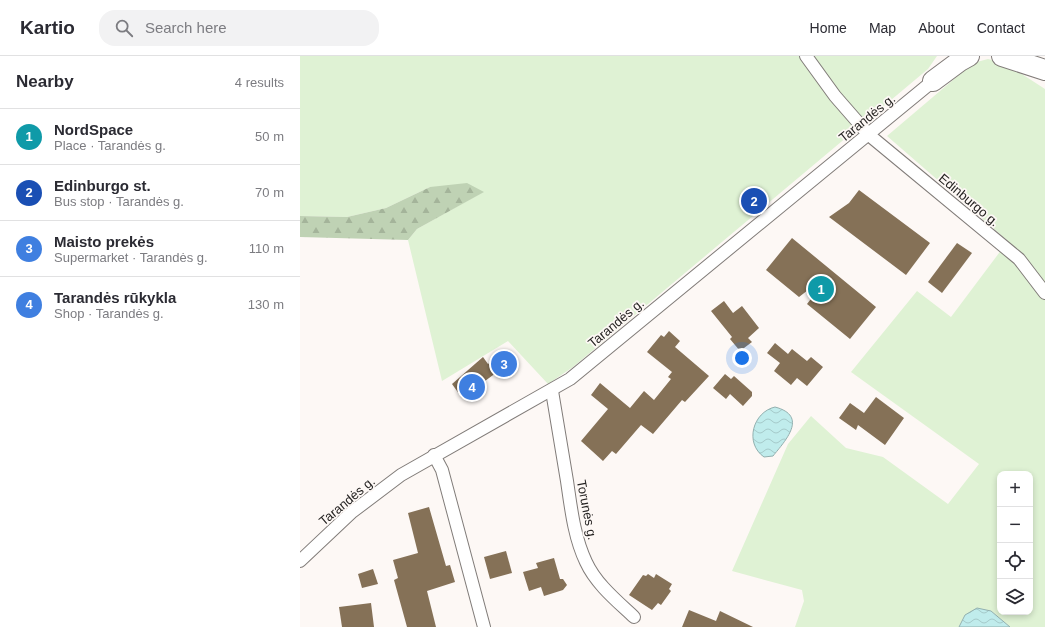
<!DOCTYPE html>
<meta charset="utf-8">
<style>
:root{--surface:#fff;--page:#f2f2f3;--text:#2b2b33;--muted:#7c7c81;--line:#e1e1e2;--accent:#b8263e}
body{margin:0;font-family:Arial,sans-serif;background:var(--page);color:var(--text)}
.controls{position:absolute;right:12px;bottom:12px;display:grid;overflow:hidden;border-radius:8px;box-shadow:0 2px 6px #0003}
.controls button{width:36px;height:36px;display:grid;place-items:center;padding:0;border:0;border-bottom:1px solid var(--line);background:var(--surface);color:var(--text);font:20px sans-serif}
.you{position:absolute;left:442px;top:302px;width:14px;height:14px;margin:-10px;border:3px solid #fff;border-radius:50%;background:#1a73e8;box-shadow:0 0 0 6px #1a73e833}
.badge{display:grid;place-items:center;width:26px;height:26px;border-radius:50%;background:var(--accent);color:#fff;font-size:13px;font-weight:700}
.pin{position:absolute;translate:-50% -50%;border:2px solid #fff;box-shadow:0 1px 4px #0006}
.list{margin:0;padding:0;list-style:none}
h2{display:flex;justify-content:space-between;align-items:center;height:52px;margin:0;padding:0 16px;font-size:17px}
h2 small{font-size:13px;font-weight:400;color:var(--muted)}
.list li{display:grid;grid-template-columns:26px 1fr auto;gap:12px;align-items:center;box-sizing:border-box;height:56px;padding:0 16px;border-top:1px solid var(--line)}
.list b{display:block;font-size:15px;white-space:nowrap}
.list p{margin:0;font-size:13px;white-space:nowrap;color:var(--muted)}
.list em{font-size:13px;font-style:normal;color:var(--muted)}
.icon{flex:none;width:22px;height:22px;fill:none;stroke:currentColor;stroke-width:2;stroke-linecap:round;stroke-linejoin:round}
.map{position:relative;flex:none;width:745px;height:571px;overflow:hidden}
header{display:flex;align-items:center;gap:24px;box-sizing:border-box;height:56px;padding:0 20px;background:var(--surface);border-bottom:1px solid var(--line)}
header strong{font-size:19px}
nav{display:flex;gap:22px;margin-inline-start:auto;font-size:14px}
.search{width:280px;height:36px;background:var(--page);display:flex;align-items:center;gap:10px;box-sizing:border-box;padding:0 14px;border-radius:16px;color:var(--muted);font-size:15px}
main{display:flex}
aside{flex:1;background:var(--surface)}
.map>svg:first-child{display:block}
.green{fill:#dff2d4;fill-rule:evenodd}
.forest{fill:url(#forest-firs)}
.water{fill:url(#water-waves);stroke:#92b0af}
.building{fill:#857157}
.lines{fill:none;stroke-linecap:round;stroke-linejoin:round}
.minor-casing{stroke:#817c79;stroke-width:14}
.trunk-casing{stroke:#817c79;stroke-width:22}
.minor{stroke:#fff;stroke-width:12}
.trunk{stroke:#fff;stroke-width:20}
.labels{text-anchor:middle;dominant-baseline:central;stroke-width:3.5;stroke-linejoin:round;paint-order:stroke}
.street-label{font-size:13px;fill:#252322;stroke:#fdf8f5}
</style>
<header>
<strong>Kartio</strong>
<div class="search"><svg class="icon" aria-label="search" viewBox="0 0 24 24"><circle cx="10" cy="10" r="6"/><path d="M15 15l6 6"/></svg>Search here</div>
<nav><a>Home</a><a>Map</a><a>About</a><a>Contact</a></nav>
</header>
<main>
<aside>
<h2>Nearby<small>4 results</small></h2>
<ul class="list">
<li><span class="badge" style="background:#0f9aa8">1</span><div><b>NordSpace</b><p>Place · Tarandės g.</p></div><em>50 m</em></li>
<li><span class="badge" style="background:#1a4fb4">2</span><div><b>Edinburgo st.</b><p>Bus stop · Tarandės g.</p></div><em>70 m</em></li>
<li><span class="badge" style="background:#3f7fe0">3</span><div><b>Maisto prekės</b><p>Supermarket · Tarandės g.</p></div><em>110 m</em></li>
<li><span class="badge" style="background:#3f7fe0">4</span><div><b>Tarandės rūkykla</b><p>Shop · Tarandės g.</p></div><em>130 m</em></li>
</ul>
</aside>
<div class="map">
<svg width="745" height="571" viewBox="0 0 745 571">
<defs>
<pattern id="forest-firs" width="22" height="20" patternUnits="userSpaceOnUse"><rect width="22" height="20" fill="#bfd2b4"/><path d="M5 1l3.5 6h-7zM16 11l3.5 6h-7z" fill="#a4b49a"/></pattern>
<pattern id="water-waves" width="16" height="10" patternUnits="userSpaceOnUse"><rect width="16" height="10" fill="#c0ecec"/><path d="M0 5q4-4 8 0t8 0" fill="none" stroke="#a5caca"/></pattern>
</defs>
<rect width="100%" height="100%" fill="#fdf8f5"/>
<!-- green -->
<g class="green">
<path d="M 0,0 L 637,0 L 628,13 L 273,311 L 248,328 L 208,285 L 142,325 L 108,184 L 117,173 L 183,136 L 130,131 L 86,152 L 47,161 L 0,160 Z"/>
<path d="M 688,3 L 705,7 L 745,33 L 745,571 L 710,571 L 691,555 L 665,559 L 659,571 L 495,571 L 504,545 L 502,534 L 432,515 L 488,388 L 511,360 L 546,392 L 583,401 L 648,448 L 679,408 L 551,316 L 617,235 L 651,261 L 708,185 L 587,80 L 673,7 ZM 700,418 L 730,418 L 730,556 L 700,556 Z"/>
</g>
<!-- forest -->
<path class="forest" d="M 167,127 L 184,136 L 117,173 L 108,184 L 0,181 L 0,160 L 47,161 L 86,152 L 130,131 Z"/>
<!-- water -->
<g class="water">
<path d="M 475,351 C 509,360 485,385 473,400 L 464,401 C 444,387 453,356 475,351 Z"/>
<path d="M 677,552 L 691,555 L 710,571 L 659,571 L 665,559 Z"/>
</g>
<!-- building -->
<g class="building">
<path d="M 559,134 L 630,187 L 606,219 L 529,161 L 549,147 Z"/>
<path d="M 492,182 L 576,251 L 550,283 L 507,248 L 524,226 L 521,224 L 499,241 L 466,214 Z"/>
<path d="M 657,187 L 672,197 L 642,237 L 628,226 Z"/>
<path d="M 424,245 L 433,257 L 442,250 L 459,272 L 448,282 L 452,286 L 440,295 L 430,283 L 432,281 L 411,255 Z"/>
<path d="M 369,275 L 380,285 L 375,291 L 409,320 L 385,346 L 382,344 L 353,378 L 341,369 L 316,398 L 312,395 L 303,405 L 281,385 L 308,353 L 291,339 L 300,327 L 330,352 L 344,335 L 354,344 L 371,323 L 368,321 L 372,316 L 347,296 L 361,279 L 364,281 Z"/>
<path d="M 475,287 L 488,298 L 492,293 L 507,305 L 511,301 L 523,311 L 507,330 L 497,322 L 491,329 L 474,315 L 480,307 L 467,297 Z"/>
<path d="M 205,296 L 212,305 L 162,342 L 152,328 L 183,301 L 188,308 Z"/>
<path d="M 425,318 L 431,323 L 434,320 L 452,336 L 452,340 L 443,350 L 430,338 L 426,343 L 413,332 Z"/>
<path d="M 576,341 L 604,362 L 585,389 L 558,369 L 556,374 L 539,362 L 550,347 L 564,357 Z"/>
<path d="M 129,451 L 146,510 L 150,509 L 155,526 L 127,535 L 136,571 L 107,571 L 94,524 L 98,522 L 93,504 L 118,497 L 108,457 Z"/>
<path d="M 206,495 L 212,517 L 190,523 L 184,501 Z"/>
<path d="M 254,502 L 260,523 L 263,523 L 267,529 L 263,534 L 244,540 L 241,531 L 229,535 L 223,516 L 238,512 L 236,507 Z"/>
<path d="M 73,513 L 78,528 L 62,532 L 58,518 Z"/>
<path d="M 348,518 L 354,522 L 356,518 L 372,528 L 369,533 L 371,535 L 361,549 L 358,547 L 352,554 L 329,539 L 343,519 L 346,520 Z"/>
<path d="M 71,547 L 74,571 L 42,571 L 39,551 Z"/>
<path d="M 389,554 L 416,565 L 420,555 L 453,571 L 382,571 Z"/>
</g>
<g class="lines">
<defs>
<g id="minor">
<path d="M 506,0 L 535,40 L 569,79 L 719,203 L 745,237"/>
<path d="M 252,335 C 257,365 262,395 267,425 C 271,452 274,481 286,506 C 296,528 317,545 334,561"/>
<path d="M 134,399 L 142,414 L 184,571"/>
<path d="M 0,505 L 52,456 L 101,419 L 270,323 L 633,25"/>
</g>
<g id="trunk">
<path d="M 702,0 L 745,14"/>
<path d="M 633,25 L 660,5 L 669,0"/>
</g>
</defs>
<!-- minor casing -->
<use href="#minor" class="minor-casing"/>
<!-- trunk casing -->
<use href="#trunk" class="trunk-casing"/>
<!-- minor -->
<use href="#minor" class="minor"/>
<!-- trunk -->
<use href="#trunk" class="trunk"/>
</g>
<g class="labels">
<!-- street labels -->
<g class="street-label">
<text transform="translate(567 62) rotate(-39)">Tarandės g.</text>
<text transform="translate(669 144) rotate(40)">Edinburgo g.</text>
<text transform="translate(316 267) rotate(-40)">Tarandės g.</text>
<text transform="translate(47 445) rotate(-40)">Tarandės g.</text>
<text transform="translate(287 454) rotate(79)">Torunės g.</text>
</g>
</g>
</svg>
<div class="controls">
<button>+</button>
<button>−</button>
<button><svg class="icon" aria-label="locate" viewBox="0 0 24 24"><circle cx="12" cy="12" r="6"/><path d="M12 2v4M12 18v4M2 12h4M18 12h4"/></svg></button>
<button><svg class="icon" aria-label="layers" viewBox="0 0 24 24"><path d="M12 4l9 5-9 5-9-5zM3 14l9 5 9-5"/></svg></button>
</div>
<div class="you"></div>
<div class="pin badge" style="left:521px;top:233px;background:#0f9aa8">1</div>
<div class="pin badge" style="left:454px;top:145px;background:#1a4fb4">2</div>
<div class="pin badge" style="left:204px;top:308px;background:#3f7fe0">3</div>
<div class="pin badge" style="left:172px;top:331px;background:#3f7fe0">4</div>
</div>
</main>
